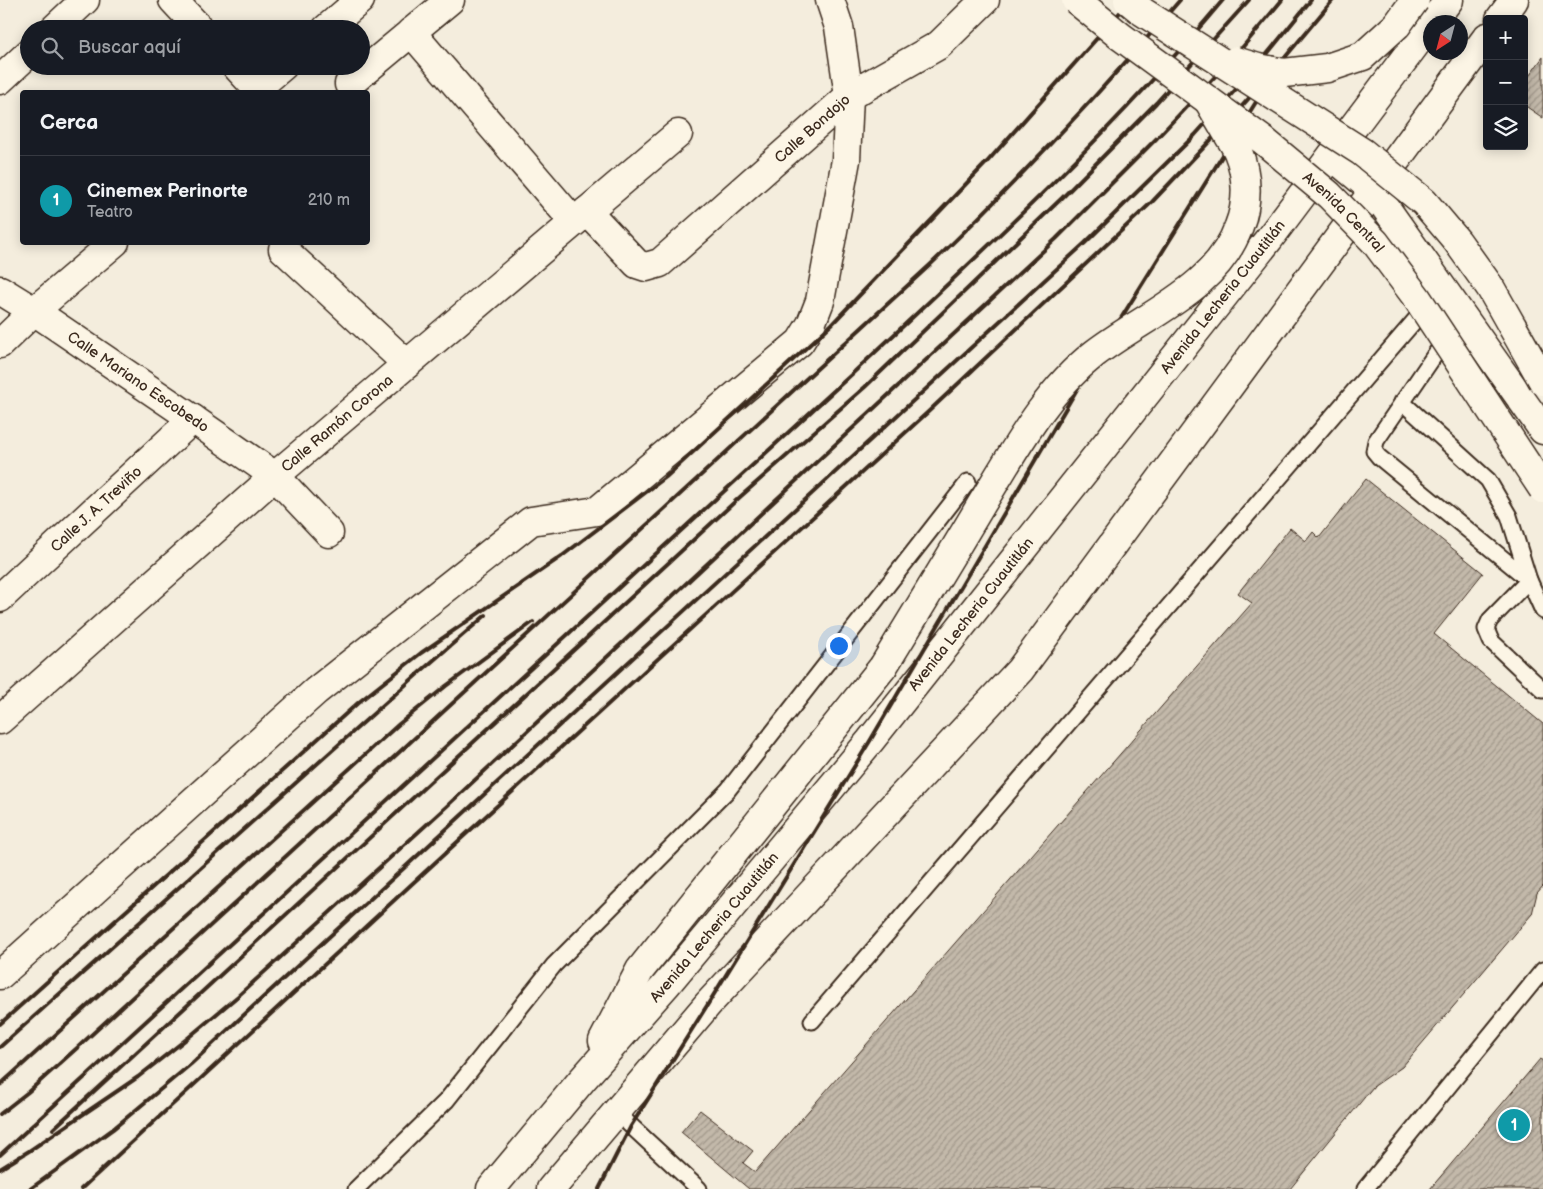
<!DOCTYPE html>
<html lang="es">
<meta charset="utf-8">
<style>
:root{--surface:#171b24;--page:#242831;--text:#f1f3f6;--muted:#9ea1a6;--line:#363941;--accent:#2563eb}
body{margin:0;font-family:"Balsamiq Sans",sans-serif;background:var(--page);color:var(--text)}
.controls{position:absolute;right:15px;top:15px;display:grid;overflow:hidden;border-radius:5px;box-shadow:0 2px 12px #0003}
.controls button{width:45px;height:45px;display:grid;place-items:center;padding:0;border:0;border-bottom:1px solid var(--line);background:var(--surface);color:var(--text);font:25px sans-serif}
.compass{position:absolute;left:1423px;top:15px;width:45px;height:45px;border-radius:50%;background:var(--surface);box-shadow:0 2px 12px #0003;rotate:216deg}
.you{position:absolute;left:838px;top:645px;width:18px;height:18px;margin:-12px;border:4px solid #fff;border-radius:50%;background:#1a73e8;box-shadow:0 0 0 8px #1a73e833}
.badge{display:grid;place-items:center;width:32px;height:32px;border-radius:50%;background:var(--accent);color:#fff;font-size:16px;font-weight:700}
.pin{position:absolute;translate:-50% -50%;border:2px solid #fff;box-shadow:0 1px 5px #0006}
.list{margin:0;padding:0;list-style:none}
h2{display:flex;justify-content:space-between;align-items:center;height:65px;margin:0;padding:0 20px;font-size:21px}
h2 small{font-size:16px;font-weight:400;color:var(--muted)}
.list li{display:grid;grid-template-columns:32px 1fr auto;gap:15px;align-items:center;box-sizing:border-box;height:90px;padding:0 20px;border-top:1px solid var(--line)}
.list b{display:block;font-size:19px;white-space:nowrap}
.list p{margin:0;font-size:16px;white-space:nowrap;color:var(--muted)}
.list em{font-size:16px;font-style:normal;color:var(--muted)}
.icon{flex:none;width:28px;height:28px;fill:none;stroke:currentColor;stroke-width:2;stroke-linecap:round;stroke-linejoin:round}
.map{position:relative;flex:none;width:1543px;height:1189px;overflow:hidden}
.search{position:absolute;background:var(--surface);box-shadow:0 2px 12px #0003;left:20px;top:20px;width:350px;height:55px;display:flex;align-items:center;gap:12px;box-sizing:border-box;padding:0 18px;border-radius:28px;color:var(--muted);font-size:19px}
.panel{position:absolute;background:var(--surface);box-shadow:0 2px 12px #0003;left:20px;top:90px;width:350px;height:155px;border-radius:5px}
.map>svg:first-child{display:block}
.building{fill:url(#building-hatch);stroke:#3b2a1e}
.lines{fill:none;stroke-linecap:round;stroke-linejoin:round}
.lane-casing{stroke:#3b2a1e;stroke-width:19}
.street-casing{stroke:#3b2a1e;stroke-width:31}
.secondary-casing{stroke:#3b2a1e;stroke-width:31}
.lane{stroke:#fcf5e5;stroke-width:15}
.street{stroke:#fcf5e5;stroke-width:28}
.secondary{stroke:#fcf5e5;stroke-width:28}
.rail{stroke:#3b2a1e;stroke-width:4}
.secondary-bridge-casing{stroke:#3b2a1e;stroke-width:31;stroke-linecap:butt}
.secondary-bridge{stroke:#fcf5e5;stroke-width:28}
.labels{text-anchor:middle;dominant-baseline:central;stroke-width:4.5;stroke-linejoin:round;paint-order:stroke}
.street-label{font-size:15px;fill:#3b2a1e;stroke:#fcf5e5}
</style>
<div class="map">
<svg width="1543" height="1189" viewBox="0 0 1543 1189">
<defs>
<pattern id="building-hatch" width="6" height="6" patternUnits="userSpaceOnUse" patternTransform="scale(1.25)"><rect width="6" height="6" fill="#c3b9aa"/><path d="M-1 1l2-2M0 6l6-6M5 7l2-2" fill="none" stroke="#a0978a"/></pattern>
</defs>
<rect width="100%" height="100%" fill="#f4eddd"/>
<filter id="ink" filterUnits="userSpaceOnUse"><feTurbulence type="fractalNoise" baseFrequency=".02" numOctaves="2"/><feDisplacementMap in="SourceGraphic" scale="10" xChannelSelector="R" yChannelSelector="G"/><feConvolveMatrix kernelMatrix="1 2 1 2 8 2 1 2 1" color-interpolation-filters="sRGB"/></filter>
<g filter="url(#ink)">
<!-- building -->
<g class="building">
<path d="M 1543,57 L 1543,118 L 1524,105 L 1524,83 Z"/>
<path d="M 1366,479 L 1483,573 L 1434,634 L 1543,724 L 1543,886 L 1537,893 L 1532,914 L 1402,1067 L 1373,1087 L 1290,1189 L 749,1189 L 681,1132 L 700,1110 L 753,1151 L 743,1163 L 755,1172 L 1252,603 L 1238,593 L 1290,528 L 1306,541 L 1313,532 L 1319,538 Z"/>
<path d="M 1540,1059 L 1543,1061 L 1543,1189 L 1430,1189 Z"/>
</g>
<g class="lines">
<defs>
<g id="lane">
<path d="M 1402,402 L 1488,480 L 1509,516 L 1529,580 L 1379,457 L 1374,451 L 1376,441 L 1462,315"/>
<path d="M 1543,611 L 1529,580 L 1490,620 L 1486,629 L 1491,641 L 1543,690"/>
<path d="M 812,1021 L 1429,304"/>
<path d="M 616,1112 L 699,1189"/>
<path d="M 356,1189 L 446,1101 L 554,965 L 728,790 L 968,482"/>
<path d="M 1365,1189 L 1543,970"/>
</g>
<g id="street">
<path d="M 173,0 L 200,29"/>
<path d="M 54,29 L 85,0"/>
<path d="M 326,29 L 360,0"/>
<path d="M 411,32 L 574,222"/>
<path d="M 236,66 L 260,92"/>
<path d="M 0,80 L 29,53"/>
<path d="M 349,84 L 450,0"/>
<path d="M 257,88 L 283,66"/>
<path id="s1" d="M 587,211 L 637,264 L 646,267 L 660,263 L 849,96 L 939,45 L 985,0"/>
<path d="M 283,249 L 407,364"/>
<path id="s2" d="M 0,290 L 34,311 L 193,419 L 275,476 L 329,533"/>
<path d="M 0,344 L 34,311 L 115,242"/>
<path id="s3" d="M 0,598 L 193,419"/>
<path id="s4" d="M 0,720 L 275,476 L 678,134"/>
<path d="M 0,975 L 316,691 L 531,521 L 597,511 L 800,342 L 811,324 L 820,301 L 846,160 L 849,96 L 839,27 L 830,0"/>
</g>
<g id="secondary">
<path d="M 1500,19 L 1514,0"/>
<path d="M 1432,22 L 1449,0"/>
<path d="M 1332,156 L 1373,190 L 1543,430"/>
<path d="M 603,1041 L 640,970 L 883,667"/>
<path id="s5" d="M 491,1189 L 582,1080 L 666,985 L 870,741 L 1269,239 L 1430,25"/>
<path d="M 551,1189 L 708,1004 L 1020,670 L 1487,37"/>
</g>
</defs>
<!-- lane casing -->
<use href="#lane" class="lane-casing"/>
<!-- street casing -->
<use href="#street" class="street-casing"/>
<!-- secondary casing -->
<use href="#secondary" class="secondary-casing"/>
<!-- lane -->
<use href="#lane" class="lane"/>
<!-- street -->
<use href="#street" class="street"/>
<!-- secondary -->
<use href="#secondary" class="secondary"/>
<!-- rail -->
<g class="rail">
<path d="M 0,1024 L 359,702 L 421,653 L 562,556 L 666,477 L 832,324 L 987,162 L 1131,0"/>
<path d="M 0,1047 L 420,672 L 486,615"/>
<path d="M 0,1085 L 399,724 L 446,686 L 533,622"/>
<path d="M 0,1114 L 28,1092 L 77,1048 L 930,265 C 1018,181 1101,92 1180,0"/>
<path d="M 53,1129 L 740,497 L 865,387 L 1062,198 L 1156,103 L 1249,0"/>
<path d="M 0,1155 L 852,374 C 980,254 1110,135 1223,0"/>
<path d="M 0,1169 L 29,1151 L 138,1077 L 189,1037 L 238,996 L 447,806 L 1056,239 L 1157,138 L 1241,49 L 1282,0"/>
<path d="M 30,1189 L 113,1129 L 191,1064 L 246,1013 L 1085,243 L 1195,135 L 1263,59 L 1311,0"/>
<path d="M 81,1189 L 453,846 L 928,412 L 1152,202 L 1226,124 L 1282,61 L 1333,0"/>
<path d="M 599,1189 L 631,1126 L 708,1004 L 870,741 L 1083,379 L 1266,86"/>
</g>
<defs>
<g id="secondary-bridge">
<path id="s6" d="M 1076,0 L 1120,36 L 1264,141 L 1329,195 L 1375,242 L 1417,298 L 1543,489"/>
<path d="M 1128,0 L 1143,12 L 1362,152 L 1424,202 L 1457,241 L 1490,287 L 1543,381"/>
<path d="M 1235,61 L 1258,68 L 1284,73 L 1327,68 L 1363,56 L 1397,25 L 1415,0"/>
<path d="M 883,667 C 916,613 949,559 981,505 C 1013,453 1045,392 1094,354 C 1144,315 1216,290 1239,226 C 1248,203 1248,176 1238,152 C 1236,147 1232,141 1229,136 C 1222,124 1215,112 1208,100"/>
</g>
</defs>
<!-- secondary-bridge casing -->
<use href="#secondary-bridge" class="secondary-bridge-casing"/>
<!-- secondary-bridge -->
<use href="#secondary-bridge" class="secondary-bridge"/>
</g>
</g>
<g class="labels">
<!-- street labels -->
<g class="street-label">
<text stroke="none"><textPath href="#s1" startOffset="300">Calle Bondojo</textPath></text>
<text stroke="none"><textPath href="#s6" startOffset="342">Avenida Central</textPath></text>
<text stroke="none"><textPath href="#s5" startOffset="1154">Avenida Lecheria Cuautitlán</textPath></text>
<text stroke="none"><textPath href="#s2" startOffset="166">Calle Mariano Escobedo</textPath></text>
<text stroke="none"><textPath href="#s4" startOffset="449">Calle Ramón Corona</textPath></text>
<text stroke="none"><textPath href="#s3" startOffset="131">Calle J. A. Treviño</textPath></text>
<text stroke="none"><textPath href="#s5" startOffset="749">Avenida Lecheria Cuautitlán</textPath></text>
<text stroke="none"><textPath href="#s5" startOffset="344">Avenida Lecheria Cuautitlán</textPath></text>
</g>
</g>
</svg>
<div class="controls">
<button>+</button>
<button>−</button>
<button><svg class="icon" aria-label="layers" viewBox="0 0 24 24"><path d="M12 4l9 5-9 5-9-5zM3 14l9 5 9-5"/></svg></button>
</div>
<svg class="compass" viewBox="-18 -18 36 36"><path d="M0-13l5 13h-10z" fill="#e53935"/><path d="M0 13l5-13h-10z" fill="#9ea1a6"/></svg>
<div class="you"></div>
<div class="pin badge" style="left:1514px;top:1125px;background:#0f9aa8">1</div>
<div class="search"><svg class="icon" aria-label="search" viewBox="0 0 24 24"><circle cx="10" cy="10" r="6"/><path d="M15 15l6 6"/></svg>Buscar aquí</div>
<section class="panel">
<h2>Cerca<small></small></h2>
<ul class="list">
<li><span class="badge" style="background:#0f9aa8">1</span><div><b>Cinemex Perinorte</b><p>Teatro</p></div><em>210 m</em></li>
</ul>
</section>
</div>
